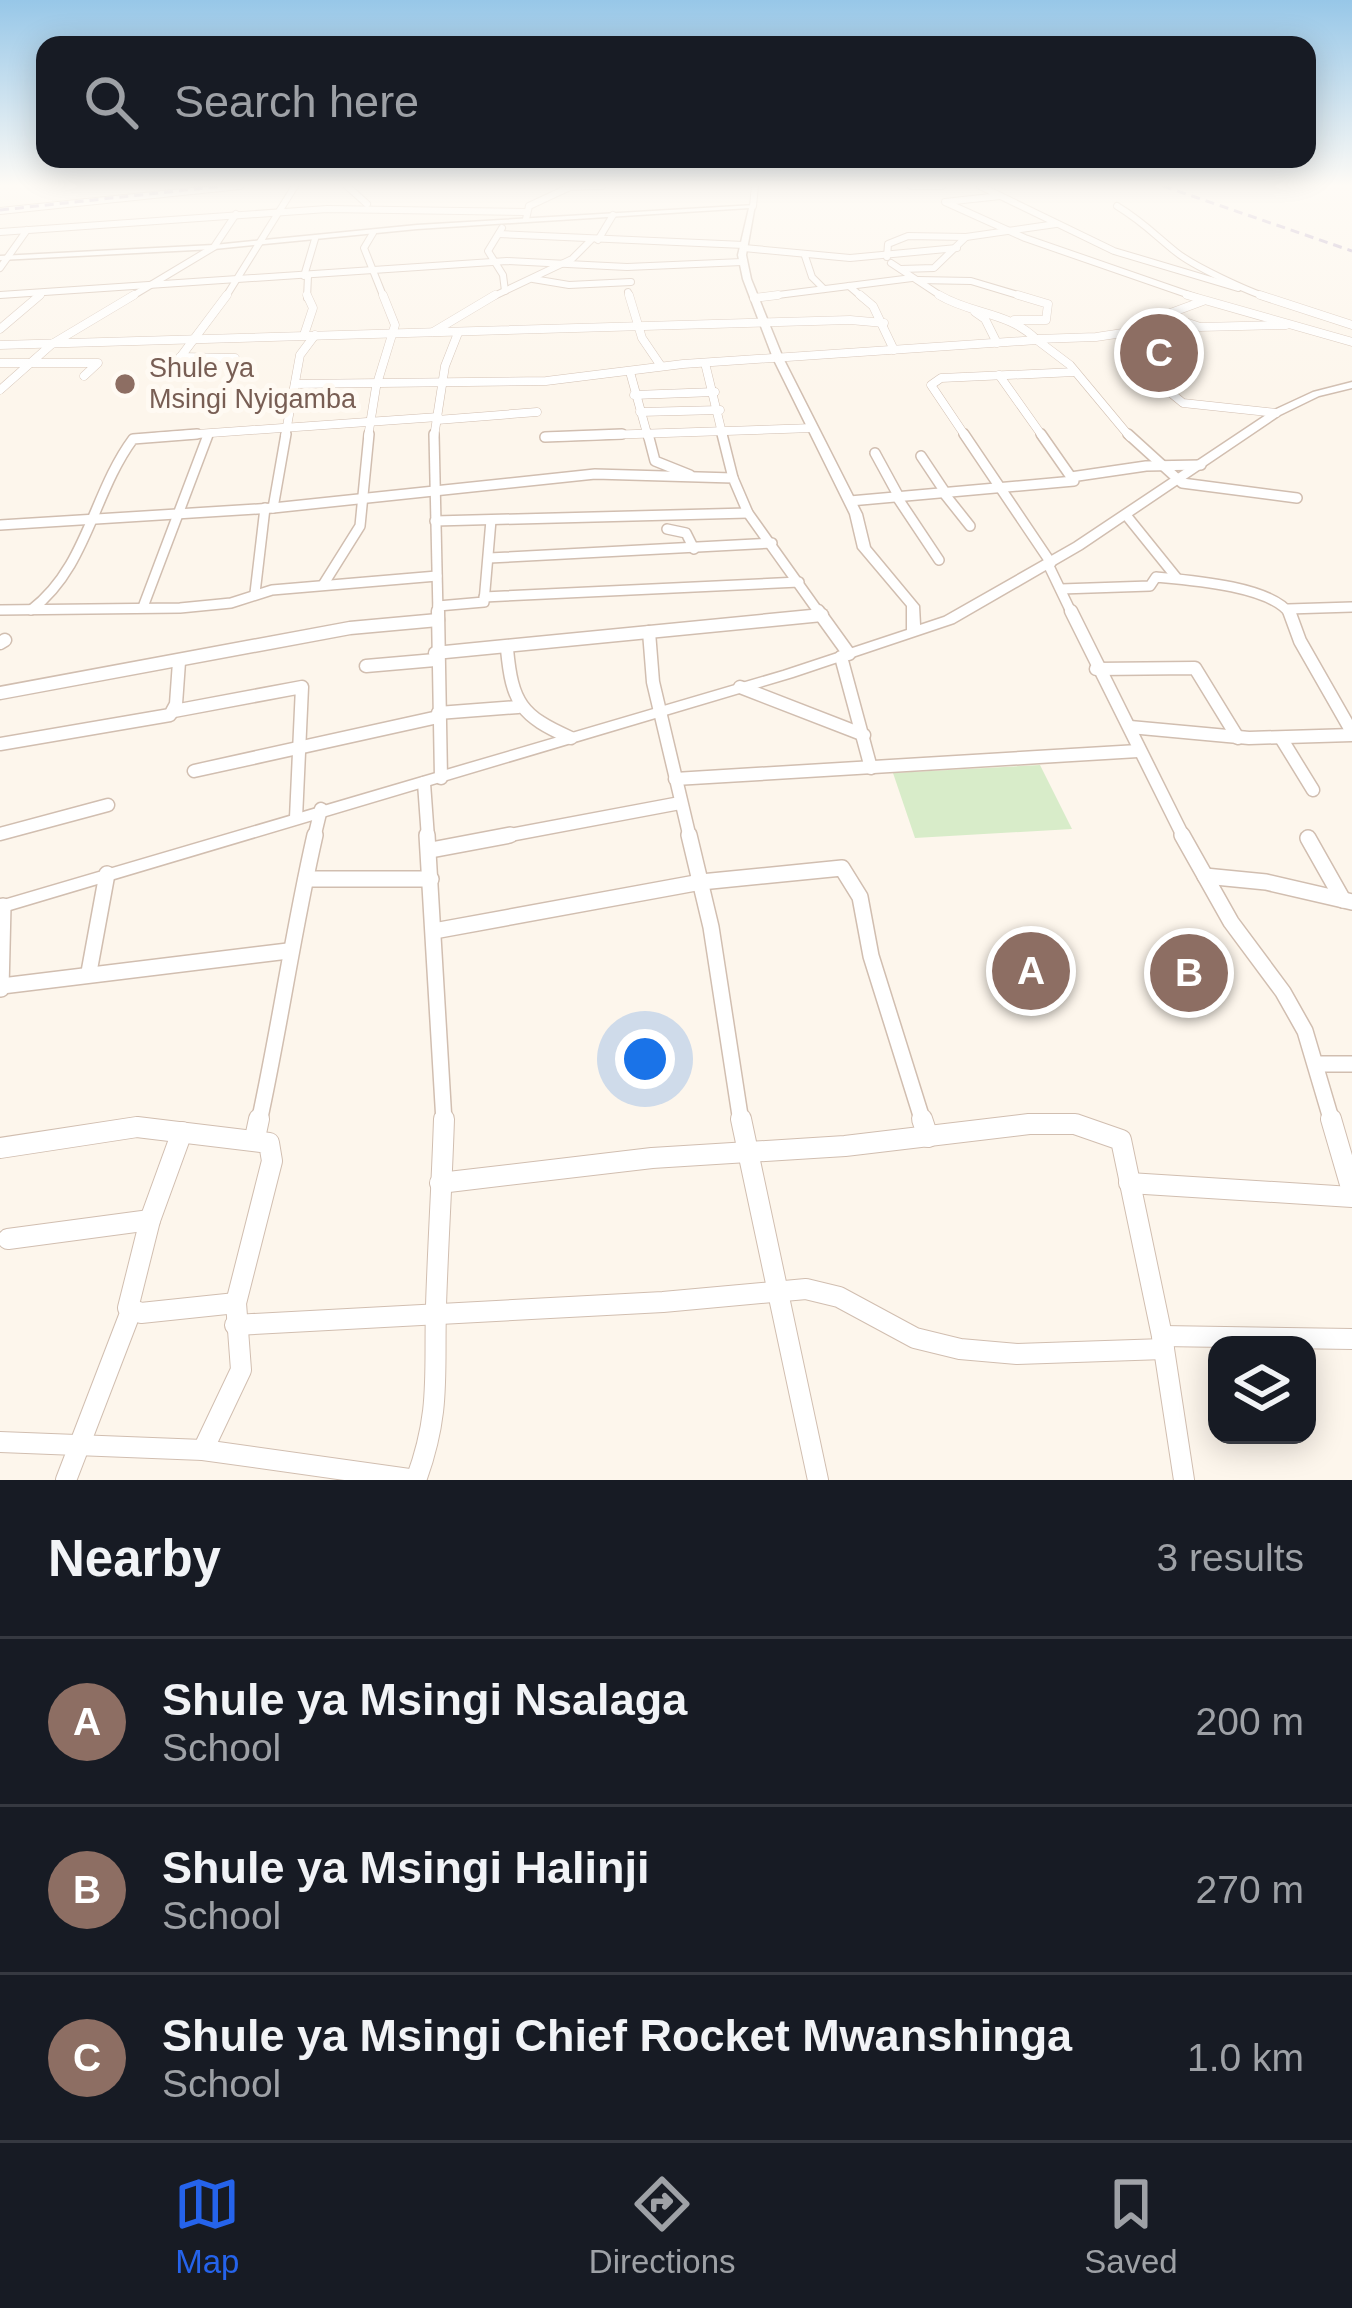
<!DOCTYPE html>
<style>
:root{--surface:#171b24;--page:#242831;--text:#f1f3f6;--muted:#9ea1a6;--line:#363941;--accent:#2563eb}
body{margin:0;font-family:Helvetica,sans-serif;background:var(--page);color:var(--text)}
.controls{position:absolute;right:36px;bottom:36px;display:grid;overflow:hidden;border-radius:24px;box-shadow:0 6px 30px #0003}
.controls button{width:108px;height:108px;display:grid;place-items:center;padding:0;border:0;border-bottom:3px solid var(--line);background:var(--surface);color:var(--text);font:60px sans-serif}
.you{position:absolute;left:645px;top:1059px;width:42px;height:42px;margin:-30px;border:9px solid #fff;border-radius:50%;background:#1a73e8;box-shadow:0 0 0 18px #1a73e833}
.badge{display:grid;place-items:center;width:78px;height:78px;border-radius:50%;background:var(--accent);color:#fff;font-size:39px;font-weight:700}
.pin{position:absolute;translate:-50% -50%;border:6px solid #fff;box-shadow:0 3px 12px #0006}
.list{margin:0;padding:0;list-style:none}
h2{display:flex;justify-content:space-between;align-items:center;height:156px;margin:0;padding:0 48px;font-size:51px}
h2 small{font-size:39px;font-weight:400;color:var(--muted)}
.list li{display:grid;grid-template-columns:78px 1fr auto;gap:36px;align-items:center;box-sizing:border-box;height:168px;padding:0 48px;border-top:3px solid var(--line)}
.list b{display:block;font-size:45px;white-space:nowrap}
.list p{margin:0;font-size:39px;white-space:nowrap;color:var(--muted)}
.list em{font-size:39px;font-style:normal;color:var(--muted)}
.icon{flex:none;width:66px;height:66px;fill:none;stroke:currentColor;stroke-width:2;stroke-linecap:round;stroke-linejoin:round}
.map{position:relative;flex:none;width:1352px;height:1480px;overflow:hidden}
.search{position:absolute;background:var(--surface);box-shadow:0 6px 30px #0003;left:36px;right:36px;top:36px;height:132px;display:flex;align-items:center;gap:30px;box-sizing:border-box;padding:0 42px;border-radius:24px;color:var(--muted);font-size:45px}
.sheet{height:660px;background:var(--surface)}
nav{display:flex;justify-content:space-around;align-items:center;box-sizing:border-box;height:168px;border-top:3px solid var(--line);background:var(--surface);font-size:33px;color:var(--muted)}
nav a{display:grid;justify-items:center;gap:6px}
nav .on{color:var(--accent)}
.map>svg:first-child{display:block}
.green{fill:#d8ecc9}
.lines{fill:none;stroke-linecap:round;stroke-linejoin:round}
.minor-far5-casing{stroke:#d1beb0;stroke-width:8}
.minor-far4-casing{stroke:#d1beb0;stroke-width:9}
.minor-far3-casing{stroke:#d1beb0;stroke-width:12}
.minor-far2-casing{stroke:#d1beb0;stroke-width:15}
.minor-far1-casing{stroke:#d1beb0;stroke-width:18}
.minor-casing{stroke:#d1beb0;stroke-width:22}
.tertiary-casing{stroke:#d1beb0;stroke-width:3}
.minor-far5{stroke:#fff;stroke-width:6}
.minor-far4{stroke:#fff;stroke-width:8}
.minor-far3{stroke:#fff;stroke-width:9}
.minor-far2{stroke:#fff;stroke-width:12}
.minor-far1{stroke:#fff;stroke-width:15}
.minor{stroke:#fff;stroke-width:20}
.tertiary{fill:#fff;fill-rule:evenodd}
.rail{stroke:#b9a8c9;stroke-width:3;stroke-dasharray:9 6;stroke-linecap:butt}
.education-dot{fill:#8d6e63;stroke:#fffaf3;stroke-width:4.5}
.labels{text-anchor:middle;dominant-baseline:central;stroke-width:10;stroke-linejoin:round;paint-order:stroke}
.far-education-label{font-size:27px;fill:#785e54;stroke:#fffaf3;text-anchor:start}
</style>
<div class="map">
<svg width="1352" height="1480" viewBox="0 0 1352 1480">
<rect width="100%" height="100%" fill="#fdf6ec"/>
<!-- green -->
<path class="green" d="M 1040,765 L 1072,829 L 915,838 L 893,773 Z"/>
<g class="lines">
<defs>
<g id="minor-far5">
<path d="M 347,186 L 367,204"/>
<path d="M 911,186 L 942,186"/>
<path d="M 980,186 L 1114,251 L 1238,288"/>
<path d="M 569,187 L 602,186"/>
<path d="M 1000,196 L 945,202 L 1025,238 L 1198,298"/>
<path d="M 753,206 L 755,186"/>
<path d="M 1117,206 C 1142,221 1155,235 1176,252 C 1193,266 1247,291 1269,298"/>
<path d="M 0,211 L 240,186"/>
<path d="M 526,219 L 529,206 L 572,186"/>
<path d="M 502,228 L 488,251 L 503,275 L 505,291"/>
<path d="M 0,232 L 327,209 L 524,212"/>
<path d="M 373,233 L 364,248 L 384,298"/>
<path d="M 499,234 L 744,245"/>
<path d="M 598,240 L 613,215"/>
<path d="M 744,248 L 850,258 L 957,248"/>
<path d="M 805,256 L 812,277 L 824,289"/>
<path d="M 887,257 L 888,244 L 908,236 L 966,237"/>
<path d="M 891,263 L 944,298"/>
<path d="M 0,268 L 27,230"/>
<path d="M 901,269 L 934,268 L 966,237 L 1056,224"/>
<path d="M 304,276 L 315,239"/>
<path d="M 533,279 L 569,285 L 631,282"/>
<path d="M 918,280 L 971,281 L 1028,298"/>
<path d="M 849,286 L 863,298"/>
<path d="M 628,292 L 630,298"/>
<path d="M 0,295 L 507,261 L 627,267 L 742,262"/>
<path d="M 36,298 L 42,293"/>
<path d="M 129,298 L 214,247 L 236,214"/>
<path d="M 225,298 L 295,186"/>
<path d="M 307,298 L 308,276"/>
<path d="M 490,298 L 572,259 L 591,240"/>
<path d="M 754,298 L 912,278"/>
</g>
<g id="minor-far4">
<path d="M 629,295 L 642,338 L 661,366"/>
<path d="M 860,295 L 873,306 L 894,350"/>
<path d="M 939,295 C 972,315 1008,311 1037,340"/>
<path d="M 1187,295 L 1352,342"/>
<path d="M 1260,295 L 1352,325"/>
<path d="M 754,298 L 778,295"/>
<path d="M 1203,301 L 1165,315 L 1200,327 L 1286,325"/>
<path d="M 975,312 L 985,319 L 997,343"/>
<path d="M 1014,320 L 1046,320 L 1048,304 L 1018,295"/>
<path d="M 0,329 L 40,295"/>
<path d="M 433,332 L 495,295"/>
<path d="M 304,335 L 313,308 L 307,295"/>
<path d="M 1037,339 L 1096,337 L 1183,324"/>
<path d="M 0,345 L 850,320 L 884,323"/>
<path d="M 180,357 L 235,358"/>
<path d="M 0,363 L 98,363 L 84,376"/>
<path d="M 705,363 L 723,437"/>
<path d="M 173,367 L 227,295"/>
<path d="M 630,372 L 648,437"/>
<path d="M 999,375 L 1043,437"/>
<path d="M 295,384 L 546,381 L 683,364 L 1037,340 L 1070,365 L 1130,437"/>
<path d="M 0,390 L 52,344 L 134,295"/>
<path d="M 1172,394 L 1183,403 L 1276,413"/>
<path d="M 634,395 L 715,392"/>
<path d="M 640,412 L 720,410"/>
<path d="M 437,420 L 537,412"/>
<path d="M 155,437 L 438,417"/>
<path d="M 285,437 L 300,355 L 315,335"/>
<path d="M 368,437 L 376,387 L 395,325 L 383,295"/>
<path d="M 434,437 L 445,366 L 458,333"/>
<path d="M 545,437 L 813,428"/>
<path d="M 966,437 L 931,385 L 941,378 L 1075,372"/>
</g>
<g id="minor-far3">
<path d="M 434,434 L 438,614"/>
<path d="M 648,434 L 655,461 L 690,475"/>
<path d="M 722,434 L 733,478"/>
<path d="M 964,434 L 1051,563"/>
<path d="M 1041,434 L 1071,477"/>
<path d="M 1128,434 L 1182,483 L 1297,498"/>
<path d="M 545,437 L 622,434"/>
<path d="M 875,453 L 899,497"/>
<path d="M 921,456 L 945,492"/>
<path d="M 943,492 L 970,526"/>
<path d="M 897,497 L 939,560"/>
<path d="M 850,501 L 1074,481 L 1071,477 L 1146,466 L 1201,465"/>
<path d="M 273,508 L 286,434"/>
<path d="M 1126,515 L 1176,577"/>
<path d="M 435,521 L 748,513"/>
<path d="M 0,525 L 273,508 L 595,474 L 733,478 L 748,513 L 820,614"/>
<path d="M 667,529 L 686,533 L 694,549"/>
<path d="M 489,558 L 772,543"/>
<path d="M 1048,564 L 1072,614"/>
<path d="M 323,585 L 360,526 L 369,434"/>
<path d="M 1061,589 L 1150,586 L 1156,577 C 1189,580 1271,586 1290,614"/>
<path d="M 255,593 L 265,508"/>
<path d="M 484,597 L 799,582"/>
<path d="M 438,606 L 484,602 L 491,520"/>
<path d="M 143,607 L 208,435"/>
<path d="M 1288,609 L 1352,607"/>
<path d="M 0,610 L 180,608 L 231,603 L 272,590 L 437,576"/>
<path d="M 31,610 C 87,568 93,493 133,439 L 197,434"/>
</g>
<g id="minor-far2">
<path d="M 438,611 L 441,778"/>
<path d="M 818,611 L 849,654"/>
<path d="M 1071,611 L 1184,838"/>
<path d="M 1289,611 L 1300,641 L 1352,732"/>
<path d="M 649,632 L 653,682 L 690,838"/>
<path d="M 0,643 L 5,640"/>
<path d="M 507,649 C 512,703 521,716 571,738"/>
<path d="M 435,653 L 822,615"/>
<path d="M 841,657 L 871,768"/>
<path d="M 366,666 L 435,660"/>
<path d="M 1096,669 L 1195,668 L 1238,738"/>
<path d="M 740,687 L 864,735"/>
<path d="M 0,693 L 350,628 L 438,620"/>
<path d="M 174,711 L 302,687 L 296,818"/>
<path d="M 438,713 L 518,707"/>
<path d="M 1130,727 L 1249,738 L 1352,735"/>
<path d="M 1281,738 L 1313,790"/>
<path d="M 0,744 L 170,715 L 176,704 L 179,662"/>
<path d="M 194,771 L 438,717"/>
<path d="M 675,779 L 1138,751"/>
<path d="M 424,783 L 428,838"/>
<path d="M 0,834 L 108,805"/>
<path d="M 314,838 L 321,809"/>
<path d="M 494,838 L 680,803"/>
</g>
<g id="minor-far1">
<path d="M 427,835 L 444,1122"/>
<path d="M 689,835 L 711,927 L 741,1122"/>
<path d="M 1182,835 L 1231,922 L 1283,992 L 1305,1031 L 1332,1122"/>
<path d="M 1308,838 L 1343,900"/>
<path d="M 431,850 L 510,835"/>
<path d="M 1205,876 L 1266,882 L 1352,902"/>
<path d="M 306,879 L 431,879"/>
<path d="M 434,931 L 701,882 L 842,868 L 860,897 L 871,956 L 923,1122"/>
<path d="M 89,972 L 107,874"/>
<path d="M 2,986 L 288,951"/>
<path d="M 1,989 L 3,906"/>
<path d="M 1318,1064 L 1352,1064"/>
<path d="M 259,1122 C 280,1026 293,931 315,835"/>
</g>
<g id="minor">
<path d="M 741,1119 L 818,1480"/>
<path d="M 922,1119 L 928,1137"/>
<path d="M 1331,1119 L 1352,1191"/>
<path d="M 182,1132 L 150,1220 L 128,1308 L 141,1313 L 236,1303"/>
<path d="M 255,1138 L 259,1119"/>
<path d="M 0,1148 L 137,1127 L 269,1143 L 272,1161 L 236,1303 L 241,1370 L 203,1450"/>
<path d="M 440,1183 L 652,1158 L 845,1146 L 1029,1124 L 1075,1124 L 1121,1140 L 1162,1336 L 1184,1480"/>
<path d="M 1129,1183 L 1352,1197"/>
<path d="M 8,1239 L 150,1220"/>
<path d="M 235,1325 L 663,1302 L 806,1289 L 839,1297 L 915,1338 L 960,1349 L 1017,1354 L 1164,1349"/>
<path d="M 1162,1336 L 1352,1339"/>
<path d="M 0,1442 L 203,1450 L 416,1480"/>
<path d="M 66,1480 L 131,1311"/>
<path d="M 416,1480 C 441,1412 434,1375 436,1306 C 438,1243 442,1181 444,1119"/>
</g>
<path id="tertiary" d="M 755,205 L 746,255 L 751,279 L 783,358 L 862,514 L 870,547 L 919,606 L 920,625 L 944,617 L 1074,543 L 1272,411 L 1313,392 L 1352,382 L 1352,388 L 1319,396 L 1280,415 L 1082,549 L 954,623 L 793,677 L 0,913 L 0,901 L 783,671 L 907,630 L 907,606 L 858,548 L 850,514 L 773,358 L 743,279 L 738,255 L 749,208 L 417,229 L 214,249 L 0,260 L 0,256 L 214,245 L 417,225 Z"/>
</defs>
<!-- minor-far5 casing -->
<use href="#minor-far5" class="minor-far5-casing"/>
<!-- minor-far4 casing -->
<use href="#minor-far4" class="minor-far4-casing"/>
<!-- minor-far3 casing -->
<use href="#minor-far3" class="minor-far3-casing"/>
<!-- minor-far2 casing -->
<use href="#minor-far2" class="minor-far2-casing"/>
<!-- minor-far1 casing -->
<use href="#minor-far1" class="minor-far1-casing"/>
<!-- minor casing -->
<use href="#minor" class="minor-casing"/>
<!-- tertiary casing -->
<use href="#tertiary" class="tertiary-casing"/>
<!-- minor-far5 -->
<use href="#minor-far5" class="minor-far5"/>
<!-- minor-far4 -->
<use href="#minor-far4" class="minor-far4"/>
<!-- minor-far3 -->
<use href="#minor-far3" class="minor-far3"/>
<!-- minor-far2 -->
<use href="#minor-far2" class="minor-far2"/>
<!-- minor-far1 -->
<use href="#minor-far1" class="minor-far1"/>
<!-- minor -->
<use href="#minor" class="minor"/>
<!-- tertiary -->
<use href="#tertiary" class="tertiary"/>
<!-- rail -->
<g class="rail">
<path d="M 1163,186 L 1352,251"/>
<path d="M 0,210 L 224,186"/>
</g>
</g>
<!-- sky -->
<linearGradient id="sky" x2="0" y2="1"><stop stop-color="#97c7e8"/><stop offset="0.47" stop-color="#fefbf6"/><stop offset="1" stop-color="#fefbf6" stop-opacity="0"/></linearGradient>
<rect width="1352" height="394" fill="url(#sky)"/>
<!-- markers -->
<circle class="education-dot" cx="125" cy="384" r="12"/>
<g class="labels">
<!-- far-education labels -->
<g class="far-education-label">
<text x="149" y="368">Shule ya<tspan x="149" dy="31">Msingi Nyigamba</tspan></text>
</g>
</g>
</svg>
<div class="controls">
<button><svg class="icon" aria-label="layers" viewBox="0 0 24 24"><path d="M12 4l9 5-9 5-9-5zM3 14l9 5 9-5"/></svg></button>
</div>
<div class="you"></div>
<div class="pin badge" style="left:1031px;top:971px;background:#8d6e63">A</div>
<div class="pin badge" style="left:1189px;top:973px;background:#8d6e63">B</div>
<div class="pin badge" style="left:1159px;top:353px;background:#8d6e63">C</div>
<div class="search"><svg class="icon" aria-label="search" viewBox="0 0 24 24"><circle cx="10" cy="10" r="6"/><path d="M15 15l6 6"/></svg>Search here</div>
</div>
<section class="sheet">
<h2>Nearby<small>3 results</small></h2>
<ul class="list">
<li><span class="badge" style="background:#8d6e63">A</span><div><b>Shule ya Msingi Nsalaga</b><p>School</p></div><em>200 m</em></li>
<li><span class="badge" style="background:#8d6e63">B</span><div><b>Shule ya Msingi Halinji</b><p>School</p></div><em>270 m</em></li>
<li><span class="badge" style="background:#8d6e63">C</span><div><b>Shule ya Msingi Chief Rocket Mwanshinga</b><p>School</p></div><em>1.0 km</em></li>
</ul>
</section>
<nav>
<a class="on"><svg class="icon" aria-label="map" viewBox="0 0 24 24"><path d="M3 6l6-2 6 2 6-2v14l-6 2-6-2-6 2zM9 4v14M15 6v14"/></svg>Map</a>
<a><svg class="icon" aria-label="directions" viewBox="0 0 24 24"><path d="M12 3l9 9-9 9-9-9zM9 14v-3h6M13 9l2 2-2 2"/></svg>Directions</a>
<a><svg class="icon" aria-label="saved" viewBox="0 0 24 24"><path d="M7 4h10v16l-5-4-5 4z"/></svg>Saved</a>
</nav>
